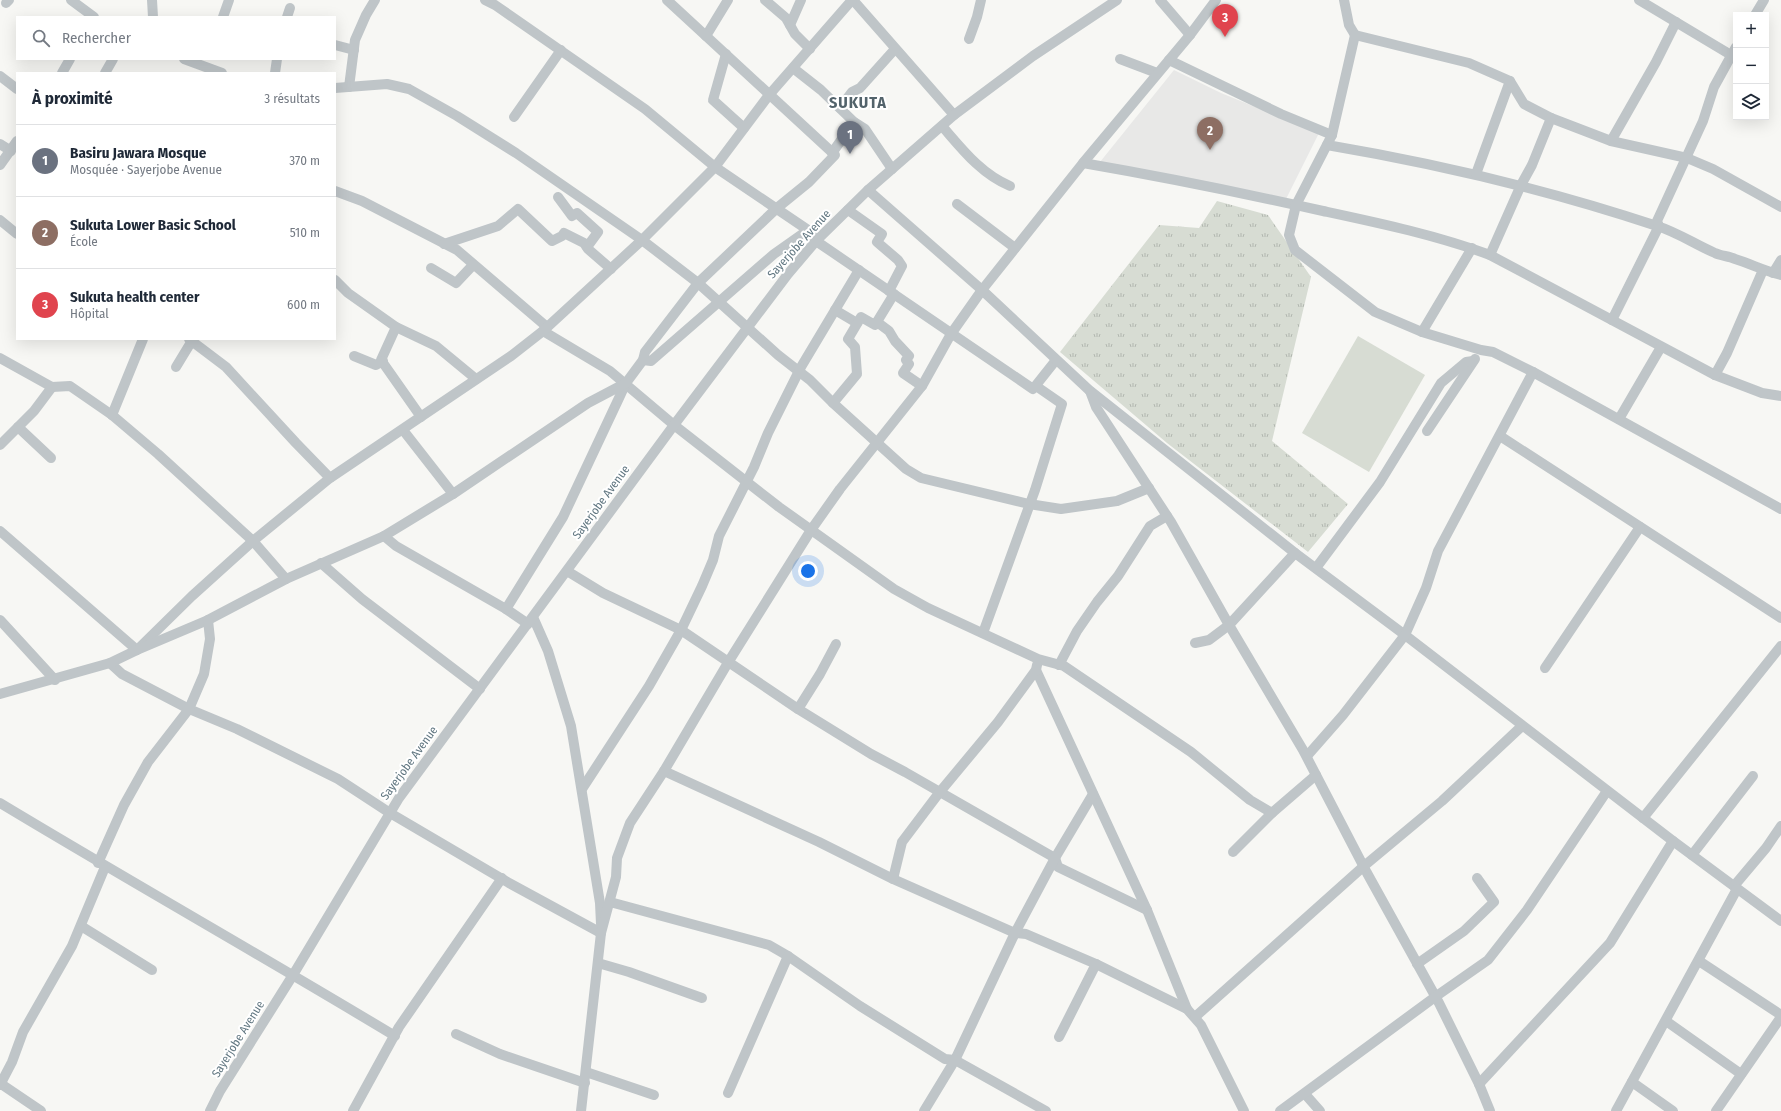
<!DOCTYPE html>
<html lang="fr">
<meta charset="utf-8">
<style>
:root{--surface:#fff;--page:#f6f6f7;--text:#1f2937;--muted:#747a83;--line:#e0e1e3;--accent:#ec361f}
body{margin:0;font-family:"Fira Sans Condensed",sans-serif;background:var(--page);color:var(--text)}
.controls{position:absolute;right:12px;top:12px;display:grid;overflow:hidden;border-radius:0px;box-shadow:0 4px 16px #0002}
.controls button{width:36px;height:36px;display:grid;place-items:center;padding:0;border:0;border-bottom:1px solid var(--line);background:var(--surface);color:var(--text);font:20px sans-serif}
.you{position:absolute;left:808px;top:571px;width:14px;height:14px;margin:-10px;border:3px solid #fff;border-radius:50%;background:#1a73e8;box-shadow:0 0 0 6px #1a73e833}
.badge{display:grid;place-items:center;width:26px;height:26px;border-radius:50%;background:var(--accent);color:#fff;font-size:13px;font-weight:700}
.pin{position:absolute;translate:-50% -33px;filter:drop-shadow(0 1px 2px #0008)}
.pin::after{content:'';position:absolute;top:21px;width:14px;height:12px;background:inherit;clip-path:polygon(0 0,100% 0,50% 100%)}
.list{margin:0;padding:0;list-style:none}
h2{display:flex;justify-content:space-between;align-items:center;height:52px;margin:0;padding:0 16px;font-size:17px}
h2 small{font-size:13px;font-weight:400;color:var(--muted)}
.list li{display:grid;grid-template-columns:26px 1fr auto;gap:12px;align-items:center;box-sizing:border-box;height:72px;padding:0 16px;border-top:1px solid var(--line)}
.list b{display:block;font-size:15px;white-space:nowrap}
.list p{margin:0;font-size:13px;white-space:nowrap;color:var(--muted)}
.list em{font-size:13px;font-style:normal;color:var(--muted)}
.icon{flex:none;width:22px;height:22px;fill:none;stroke:currentColor;stroke-width:2;stroke-linecap:round;stroke-linejoin:round}
.map{position:relative;flex:none;width:1781px;height:1111px;overflow:hidden}
.search{position:absolute;background:var(--surface);box-shadow:0 4px 16px #0002;left:16px;top:16px;width:320px;height:44px;display:flex;align-items:center;gap:10px;box-sizing:border-box;padding:0 14px;border-radius:0px;color:var(--muted);font-size:15px}
.panel{position:absolute;background:var(--surface);box-shadow:0 4px 16px #0002;left:16px;top:72px;width:320px;height:268px;border-radius:0px}
.map>svg:first-child{display:block}
.built{fill:#e8e8e7}
.grass{fill:url(#grass-tufts)}
.pitch{fill:#d7dcd3}
.lines{fill:none;stroke-linecap:round;stroke-linejoin:round}
.minor{stroke:#bfc5c8;stroke-width:10}
.labels{text-anchor:middle;dominant-baseline:central;stroke-width:4;stroke-linejoin:round;paint-order:stroke}
.street-label{font-size:12px;fill:#607680;stroke:#fff}
.district-label{font-size:16px;font-weight:bold;letter-spacing:1px;fill:#53636b;stroke:#fff}
</style>
<div class="map">
<svg width="1781" height="1111" viewBox="0 0 1781 1111">
<defs>
<pattern id="grass-tufts" width="24" height="20" patternUnits="userSpaceOnUse"><rect width="24" height="20" fill="#d7dcd3"/><path d="M3 7l-1-3M5 7V3M7 7l1-3M15 17l-1-3M17 17v-4M19 17l1-3" fill="none" stroke="#b2b7b0"/></pattern>
</defs>
<rect width="100%" height="100%" fill="#f7f7f4"/>
<!-- built -->
<path class="built" d="M 1174,70 L 1221,93 L 1319,133 L 1285,201 L 1096,167 Z"/>
<!-- grass -->
<path class="grass" d="M 1217,201 L 1268,215 L 1311,277 L 1272,441 L 1348,504 L 1308,552 L 1167,443 L 1060,352 L 1159,225 L 1199,228 Z"/>
<!-- pitch -->
<path class="pitch" d="M 1358,336 L 1425,375 L 1369,472 L 1302,433 Z"/>
<g class="lines">
<!-- minor -->
<g class="minor">
<path d="M 71,0 L 94,17"/>
<path d="M 152,0 L 153,17"/>
<path d="M 485,0 L 495,5 L 645,109 L 715,167 L 808,230 L 816,241 L 1033,389 L 1056,360"/>
<path d="M 765,0 L 786,18 L 795,34 L 810,49"/>
<path d="M 853,0 L 954,115"/>
<path d="M 1160,0 L 1190,35"/>
<path d="M 1344,0 L 1349,25 L 1355,35"/>
<path d="M 1639,0 L 1731,55"/>
<path d="M 6,3 L 9,0"/>
<path d="M 1755,15 L 1764,0"/>
<path d="M 223,17 L 229,0"/>
<path d="M 287,17 L 290,8"/>
<path d="M 790,25 L 801,0"/>
<path d="M 706,36 L 728,0"/>
<path d="M 969,39 L 977,17 L 981,0"/>
<path d="M 335,45 L 354,50"/>
<path d="M 726,54 L 713,100 L 744,128"/>
<path d="M 184,59 L 222,73"/>
<path d="M 1120,59 L 1157,73"/>
<path d="M 1169,60 L 1281,114 L 1332,135"/>
<path d="M 793,68 L 821,90 L 854,122 L 865,129 L 892,169"/>
<path d="M 62,73 L 70,59"/>
<path d="M 105,73 L 113,59"/>
<path d="M 275,73 L 277,59"/>
<path d="M 0,76 L 17,89"/>
<path d="M 349,87 L 355,40 L 366,15 L 375,0"/>
<path d="M 335,88 L 387,84 L 409,89 L 457,116 L 516,153 L 642,240 L 698,283 L 778,355 L 810,380 L 833,403 L 906,469 L 921,478 L 1029,504 L 1061,509 L 1117,501 L 1149,488"/>
<path d="M 840,108 L 852,92 L 860,88 L 895,49"/>
<path d="M 514,117 L 561,50"/>
<path d="M 942,126 C 962,149 981,174 1010,186"/>
<path d="M 1611,141 L 1656,62 L 1676,22"/>
<path d="M 0,144 L 11,151"/>
<path d="M 1327,145 C 1439,164 1549,190 1657,226 C 1677,232 1696,245 1715,253 C 1721,256 1729,256 1735,259 C 1751,264 1765,271 1781,275"/>
<path d="M 832,153 L 854,122"/>
<path d="M 1083,163 C 1164,177 1243,193 1323,211 C 1379,223 1436,235 1490,255 L 1715,375 L 1762,393 L 1781,396"/>
<path d="M 0,165 L 17,141"/>
<path d="M 1476,174 L 1510,81"/>
<path d="M 868,190 L 982,290 L 1089,390 L 1295,553 L 1405,635 L 1673,841 L 1781,921"/>
<path d="M 335,191 L 362,201 L 457,250 L 547,327"/>
<path d="M 558,197 L 572,216 L 577,213 L 598,232 L 587,247"/>
<path d="M 957,204 L 1015,248"/>
<path d="M 1781,207 L 1713,169 L 1687,158 L 1611,141 L 1551,118 L 1524,104 L 1510,81 L 1469,63 L 1355,35 L 1332,135 L 1296,205 L 1289,235 L 1295,250 L 1375,312 L 1422,332 L 1481,350 L 1493,352 L 1533,372 L 1781,509"/>
<path d="M 848,210 L 882,234 L 877,242 L 898,260 L 902,266 L 889,291"/>
<path d="M 0,220 L 17,234"/>
<path d="M 444,244 L 498,226 L 518,209 L 552,241 L 562,236 L 564,233 L 584,243 L 588,249 L 611,269"/>
<path d="M 1490,255 L 1521,185 L 1532,165 L 1551,118"/>
<path d="M 431,268 L 456,283 L 473,265"/>
<path d="M 1773,273 L 1781,260"/>
<path d="M 335,280 L 348,293 L 396,327 L 436,346 L 476,379"/>
<path d="M 835,310 L 857,323"/>
<path d="M 1612,320 L 1659,226 L 1657,221 L 1703,121 L 1714,87 L 1736,47"/>
<path d="M 877,322 L 889,331 L 895,341 L 909,356 L 906,360 L 909,364 L 903,373 L 922,386"/>
<path d="M 396,327 L 381,360 L 421,417"/>
<path d="M 543,331 L 610,371 L 674,425 L 779,507 L 894,589 L 928,608 L 1038,659 L 1064,666 L 1191,752 L 1250,800 L 1272,813 L 1316,775"/>
<path d="M 1422,332 L 1472,248"/>
<path d="M 189,339 L 226,367 L 296,443 L 330,478"/>
<path d="M 354,356 L 376,365 L 383,361"/>
<path d="M 0,358 L 52,387 L 70,386 L 112,415 L 158,454 L 253,541 L 286,579"/>
<path d="M 643,360 L 651,361 L 774,254 L 808,230"/>
<path d="M 176,367 L 193,339"/>
<path d="M 1715,375 L 1727,353 L 1763,270"/>
<path d="M 1090,391 L 1096,407 L 1171,522 L 1229,625 L 1303,750 L 1367,873 L 1439,1003 L 1479,1084 L 1490,1111"/>
<path d="M 833,403 L 857,374 L 855,347 L 848,339 L 861,317 L 875,325 L 894,294"/>
<path d="M 112,415 L 143,339"/>
<path d="M 1619,419 L 1661,347"/>
<path d="M 18,427 L 51,458"/>
<path d="M 403,430 L 453,494"/>
<path d="M 1427,431 L 1475,359"/>
<path d="M 1500,436 L 1781,618"/>
<path d="M 0,445 L 34,411 L 52,387"/>
<path d="M 0,531 L 137,650 L 192,596 L 253,541 L 330,478 L 511,356 L 543,331 L 642,240 L 715,167 L 769,95 L 852,0"/>
<path d="M 384,536 L 396,546 L 506,609 L 528,624"/>
<path d="M 321,563 L 362,599 L 480,689"/>
<path d="M 1316,568 L 1380,482 L 1441,383 L 1466,362 L 1473,361"/>
<path d="M 567,571 L 603,593 L 681,630 L 798,709 L 871,754 L 905,772 L 1055,858 L 1058,867 L 1147,910"/>
<path d="M 506,609 L 563,517 L 619,398 L 626,383 L 643,360 L 645,352 L 698,283 L 777,208 L 809,182 L 835,155 L 667,0"/>
<path d="M 533,617 L 548,651 L 571,726 L 600,903 L 601,924"/>
<path d="M 0,620 L 55,680"/>
<path d="M 983,633 L 1035,490 L 1062,404 L 1036,386"/>
<path d="M 1195,643 L 1209,640 L 1229,625 L 1295,553"/>
<path d="M 110,663 L 122,674 L 189,709 L 237,729 L 338,779 L 390,813 L 509,883 L 601,933"/>
<path d="M 1059,665 L 1077,631 L 1097,602 L 1118,576 L 1150,526 L 1167,516"/>
<path d="M 1545,668 L 1640,527"/>
<path d="M 1036,670 L 1147,910 L 1187,1009"/>
<path d="M 0,694 L 110,663 L 137,650 L 208,620 L 286,579 L 384,536 L 453,494 L 588,403 L 626,383"/>
<path d="M 798,709 L 820,674 L 836,644"/>
<path d="M 1307,756 L 1343,715 L 1405,635 L 1426,588 L 1438,551 L 1533,372"/>
<path d="M 664,771 L 819,842 L 893,879 L 1015,933 L 1026,934 L 1096,964 L 1187,1009 L 1201,1025 L 1244,1111"/>
<path d="M 582,789 L 649,686 L 681,630 L 702,586 L 713,560 L 719,536 L 754,467 L 768,433 L 801,367 L 859,270"/>
<path d="M 0,803 C 131,882 264,957 395,1036"/>
<path d="M 1643,818 L 1781,646"/>
<path d="M 1233,852 L 1272,813"/>
<path d="M 1692,855 L 1753,776"/>
<path d="M 98,863 L 124,805 L 148,762 L 189,709 L 204,674 L 210,639 L 208,620"/>
<path d="M 893,879 L 902,842 L 939,793 L 998,722 L 1036,670 L 1037,665"/>
<path d="M 1734,886 L 1766,848 L 1781,826"/>
<path d="M 610,902 L 769,945 L 788,956 L 860,1006 L 945,1059 L 955,1060 L 1015,933 L 1055,858 L 1093,794"/>
<path d="M 81,926 L 152,970"/>
<path d="M 1699,961 L 1781,1015"/>
<path d="M 598,963 L 629,972 L 702,998"/>
<path d="M 1417,964 L 1464,931 L 1494,902 L 1477,878"/>
<path d="M 1195,1017 L 1364,866 L 1442,801 L 1522,726"/>
<path d="M 1666,1021 L 1741,1074"/>
<path d="M 456,1034 L 500,1054 L 585,1083"/>
<path d="M 1059,1037 L 1096,964"/>
<path d="M 586,1072 L 654,1095"/>
<path d="M 1632,1082 L 1673,1111"/>
<path d="M 1,1084 L 41,1111"/>
<path d="M 1479,1084 L 1610,943 L 1673,841"/>
<path d="M 0,1085 L 12,1062 L 23,1032 L 72,946 L 105,867"/>
<path d="M 728,1093 L 788,956"/>
<path d="M 1305,1094 L 1320,1111"/>
<path d="M 210,1111 L 220,1091 L 293,975 L 399,798 L 674,425 L 788,274 L 816,241 L 868,190 L 954,115 L 1033,56 L 1117,0"/>
<path d="M 353,1111 L 399,1027 L 502,878"/>
<path d="M 581,1111 L 601,933 L 616,877 L 617,858 L 630,823 L 664,771 L 729,661 L 811,530 L 840,489 L 922,386 L 951,334 L 982,290 L 1083,163 L 1190,35 L 1216,0"/>
<path d="M 924,1111 L 955,1060 L 1046,1111"/>
<path d="M 1280,1111 L 1435,997 L 1488,960 L 1527,910 L 1607,791"/>
<path d="M 1616,1111 L 1737,889"/>
<path d="M 1716,1111 L 1781,1017"/>
</g>
</g>
<g class="labels">
<!-- street labels -->
<g class="street-label">
<text transform="translate(799 244) rotate(-48)">Sayerjobe Avenue</text>
<text transform="translate(601 502) rotate(-54)">Sayerjobe Avenue</text>
<text transform="translate(409 763) rotate(-54)">Sayerjobe Avenue</text>
<text transform="translate(238 1039) rotate(-58)">Sayerjobe Avenue</text>
</g>
<!-- district labels -->
<g class="district-label">
<text x="858" y="102">SUKUTA</text>
</g>
</g>
</svg>
<div class="controls">
<button>+</button>
<button>−</button>
<button><svg class="icon" aria-label="layers" viewBox="0 0 24 24"><path d="M12 4l9 5-9 5-9-5zM3 14l9 5 9-5"/></svg></button>
</div>
<div class="you"></div>
<div class="pin badge" style="left:850px;top:154px;background:#6b7280">1</div>
<div class="pin badge" style="left:1210px;top:150px;background:#8d6e63">2</div>
<div class="pin badge" style="left:1225px;top:37px;background:#e0444e">3</div>
<div class="search"><svg class="icon" aria-label="search" viewBox="0 0 24 24"><circle cx="10" cy="10" r="6"/><path d="M15 15l6 6"/></svg>Rechercher</div>
<section class="panel">
<h2>À proximité<small>3 résultats</small></h2>
<ul class="list">
<li><span class="badge" style="background:#6b7280">1</span><div><b>Basiru Jawara Mosque</b><p>Mosquée · Sayerjobe Avenue</p></div><em>370 m</em></li>
<li><span class="badge" style="background:#8d6e63">2</span><div><b>Sukuta Lower Basic School</b><p>École</p></div><em>510 m</em></li>
<li><span class="badge" style="background:#e0444e">3</span><div><b>Sukuta health center</b><p>Hôpital</p></div><em>600 m</em></li>
</ul>
</section>
</div>
